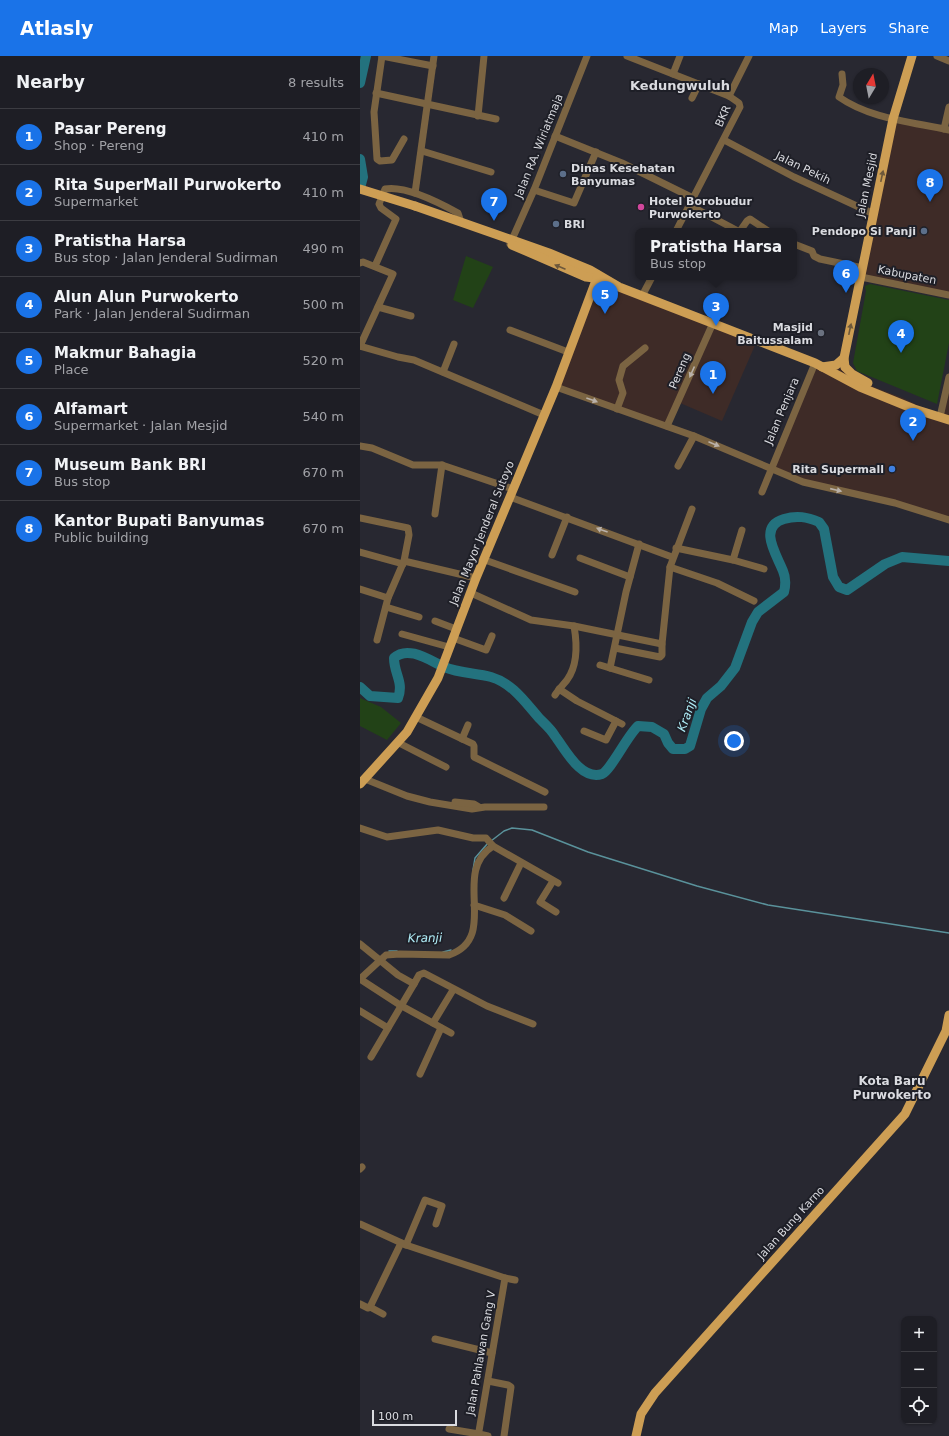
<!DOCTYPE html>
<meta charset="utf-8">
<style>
:root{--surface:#1e1e25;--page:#26272d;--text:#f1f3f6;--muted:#a1a2a7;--line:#3c3c42;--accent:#1a73e8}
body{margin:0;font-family:"DejaVu Sans",sans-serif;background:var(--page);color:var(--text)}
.controls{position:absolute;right:12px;bottom:12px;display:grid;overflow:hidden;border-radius:8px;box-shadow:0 1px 3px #0004}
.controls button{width:36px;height:36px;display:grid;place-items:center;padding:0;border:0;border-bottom:1px solid var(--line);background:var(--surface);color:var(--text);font:20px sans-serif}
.compass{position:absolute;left:493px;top:12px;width:36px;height:36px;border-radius:50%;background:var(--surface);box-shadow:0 1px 3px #0004;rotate:10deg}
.scale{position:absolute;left:12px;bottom:10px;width:85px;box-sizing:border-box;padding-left:4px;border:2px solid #dadbe0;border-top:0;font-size:11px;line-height:14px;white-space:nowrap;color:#dadbe0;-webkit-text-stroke:3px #1e1f27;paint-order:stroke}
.you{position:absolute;left:374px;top:685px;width:14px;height:14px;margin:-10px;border:3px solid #fff;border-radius:50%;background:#1a73e8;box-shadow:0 0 0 6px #1a73e833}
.badge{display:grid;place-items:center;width:26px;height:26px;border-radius:50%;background:var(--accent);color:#fff;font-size:13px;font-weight:700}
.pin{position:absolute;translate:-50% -33px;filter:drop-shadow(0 1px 2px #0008)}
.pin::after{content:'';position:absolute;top:21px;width:14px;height:12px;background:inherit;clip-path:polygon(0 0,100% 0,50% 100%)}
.popup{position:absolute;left:275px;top:172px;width:162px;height:52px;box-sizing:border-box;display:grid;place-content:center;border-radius:8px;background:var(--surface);filter:drop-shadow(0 1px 3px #0005);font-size:13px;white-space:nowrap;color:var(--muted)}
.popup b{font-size:15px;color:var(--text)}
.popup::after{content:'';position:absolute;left:50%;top:100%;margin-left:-8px;border:8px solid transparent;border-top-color:var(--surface)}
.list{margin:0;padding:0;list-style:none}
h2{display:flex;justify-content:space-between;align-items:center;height:52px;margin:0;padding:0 16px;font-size:17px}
h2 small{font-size:13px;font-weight:400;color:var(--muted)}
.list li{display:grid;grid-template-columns:26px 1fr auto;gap:12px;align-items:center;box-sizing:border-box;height:56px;padding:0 16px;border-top:1px solid var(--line)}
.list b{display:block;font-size:15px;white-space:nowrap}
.list p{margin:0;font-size:13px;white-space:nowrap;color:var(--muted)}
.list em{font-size:13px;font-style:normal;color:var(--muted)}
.icon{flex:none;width:22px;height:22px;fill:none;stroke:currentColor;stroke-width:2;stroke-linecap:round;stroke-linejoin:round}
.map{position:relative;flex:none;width:589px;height:1380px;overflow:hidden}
header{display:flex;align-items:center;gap:24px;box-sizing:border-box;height:56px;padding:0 20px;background:var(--accent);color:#fff}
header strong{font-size:19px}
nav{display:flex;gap:22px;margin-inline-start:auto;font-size:14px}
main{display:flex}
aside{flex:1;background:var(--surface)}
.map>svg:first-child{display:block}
.commercial{fill:#3e2b27}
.green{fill:#224217}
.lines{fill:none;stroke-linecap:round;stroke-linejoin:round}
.stream{stroke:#5a929b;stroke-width:1.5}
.river{stroke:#23727e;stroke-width:10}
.minor{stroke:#7b6442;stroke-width:7}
.major{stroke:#cd9e54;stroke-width:9}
.major-bridge{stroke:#cd9e54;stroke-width:9}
.oneway{fill:#6d583b}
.oneway2{fill:#b9b1a9}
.service-dot{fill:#5c6f8a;stroke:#1e1f27;stroke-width:1.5}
.hotel-dot{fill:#d1479c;stroke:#1e1f27;stroke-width:1.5}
.worship-dot{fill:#6b7280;stroke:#1e1f27;stroke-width:1.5}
.shop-dot{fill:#3f7fe0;stroke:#1e1f27;stroke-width:1.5}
.labels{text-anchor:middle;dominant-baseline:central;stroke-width:4;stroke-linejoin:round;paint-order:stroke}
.street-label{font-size:11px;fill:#dadbe0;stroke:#1e1f27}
.poi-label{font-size:11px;font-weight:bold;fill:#dadbe0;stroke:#1e1f27;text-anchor:start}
.water-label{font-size:12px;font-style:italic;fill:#afecf6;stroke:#1e1f27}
.neighbourhood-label{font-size:12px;font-weight:bold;fill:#dadbe0;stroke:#1e1f27}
.quarter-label{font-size:13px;font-weight:bold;fill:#dadbe0;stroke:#1e1f27}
</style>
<header>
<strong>Atlasly</strong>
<nav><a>Map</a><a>Layers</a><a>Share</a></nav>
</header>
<main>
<aside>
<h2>Nearby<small>8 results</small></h2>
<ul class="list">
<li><span class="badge">1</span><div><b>Pasar Pereng</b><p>Shop · Pereng</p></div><em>410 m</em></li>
<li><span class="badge">2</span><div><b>Rita SuperMall Purwokerto</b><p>Supermarket</p></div><em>410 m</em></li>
<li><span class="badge">3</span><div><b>Pratistha Harsa</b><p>Bus stop · Jalan Jenderal Sudirman</p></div><em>490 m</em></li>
<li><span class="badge">4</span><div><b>Alun Alun Purwokerto</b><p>Park · Jalan Jenderal Sudirman</p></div><em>500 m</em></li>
<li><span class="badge">5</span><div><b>Makmur Bahagia</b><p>Place</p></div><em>520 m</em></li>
<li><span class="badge">6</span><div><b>Alfamart</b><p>Supermarket · Jalan Mesjid</p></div><em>540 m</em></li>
<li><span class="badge">7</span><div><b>Museum Bank BRI</b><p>Bus stop</p></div><em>670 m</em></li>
<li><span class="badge">8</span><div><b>Kantor Bupati Banyumas</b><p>Public building</p></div><em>670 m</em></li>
</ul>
</aside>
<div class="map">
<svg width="589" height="1380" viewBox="0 0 589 1380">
<rect width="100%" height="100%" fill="#282831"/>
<!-- commercial -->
<g class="commercial">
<path d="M 536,64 L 589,75 L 589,240 L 501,221 Z"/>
<path d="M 240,224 L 396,287 L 362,365 L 320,347 L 310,371 L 198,331 Z"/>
<path d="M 455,307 L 474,314 L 485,311 L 514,331 L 543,342 L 580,360 L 589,317 L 589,463 L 443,426 L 413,413 Z"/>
</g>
<!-- green -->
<g class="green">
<path d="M 106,200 L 133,211 L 113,252 L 93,244 Z"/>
<path d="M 510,228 L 589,244 L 589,287 L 577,348 L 497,315 L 493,307 L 506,235 L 505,230 Z"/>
<path d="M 0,642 L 21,651 L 41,667 L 27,684 L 0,670 Z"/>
</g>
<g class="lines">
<!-- stream -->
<g class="stream">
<path d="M 131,785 L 144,775 L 152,772 L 172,774 L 228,796 L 337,830 L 408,849 L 589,877"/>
<path d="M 113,814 L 115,802 L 128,787"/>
<path d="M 29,895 L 37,895"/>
<path d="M 83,896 L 91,894"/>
</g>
<!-- river -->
<g class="river">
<path d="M 0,27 L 6,0"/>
<path d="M 0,103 L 3,121 L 0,132"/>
<path d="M 0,631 L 10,640 L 38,642 C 44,626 34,618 34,602 C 48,589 69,604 84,611 C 99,617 115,617 131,621 C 152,627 165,646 179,662 C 185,668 191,673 195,680 C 205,693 221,725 242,718 C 251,714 267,680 278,670 L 292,671 L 304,678 L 308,687 L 313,693 L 325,693 L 330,690 L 341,653 L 347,642 L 361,630 L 375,612 L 392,566 L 398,556 L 424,536 C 426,528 426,522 423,515 C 417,499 397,471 424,463 C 437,459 447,461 459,466 L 464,473 L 473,521 L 479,531 L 487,534 L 525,508 L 542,501 L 589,505"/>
</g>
<!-- minor -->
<g class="minor">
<path d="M 22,0 L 14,56 L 17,103 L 20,105 L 32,104 L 44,83"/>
<path d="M 22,0 L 73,10"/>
<path d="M 267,0 L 369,40 L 379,47 L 380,51 L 316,175"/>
<path d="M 577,0 L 589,5"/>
<path d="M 313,18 L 320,0"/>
<path d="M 482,18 L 483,29 L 479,41 C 510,63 553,66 589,74"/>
<path d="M 16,37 L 136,63"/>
<path d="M 369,40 L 389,0"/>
<path d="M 332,42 L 339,28"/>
<path d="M 118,60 L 124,0"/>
<path d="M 584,73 L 589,51"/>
<path d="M 195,80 L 262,107 L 333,142"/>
<path d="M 364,84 L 434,121 L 514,158"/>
<path d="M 62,95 L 131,116"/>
<path d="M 174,134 L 214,147 L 236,96"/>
<path d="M 55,137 L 74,0"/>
<path d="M 329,149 L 378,175"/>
<path d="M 380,175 L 387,165 L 390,163 L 408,175"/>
<path d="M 150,188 L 174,134 L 227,0"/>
<path d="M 434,188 L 452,195 L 454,200 L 460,203 L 503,212"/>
<path d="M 0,207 L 3,206 L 33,218 L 0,290"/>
<path d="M 15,210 L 36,163 L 21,152 L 19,148 L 25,133 C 46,129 80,147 98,157 L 101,166"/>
<path d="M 501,221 L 589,239"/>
<path d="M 282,240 L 292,221"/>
<path d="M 18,251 L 51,260"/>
<path d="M 150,274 L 208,296"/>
<path d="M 0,290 L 38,301 L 54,304 L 184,359"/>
<path d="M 83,316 L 94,288"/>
<path d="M 196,331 L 334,380 L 443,426 L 535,447 L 589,464"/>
<path d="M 257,353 L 263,337 L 259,324 L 263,310 L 285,292"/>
<path d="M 580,361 L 589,321"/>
<path d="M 307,370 L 353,267"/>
<path d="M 0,390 L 12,392 L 53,409 L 82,409 L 153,433"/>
<path d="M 318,410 L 334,380"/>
<path d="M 402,436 L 455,307"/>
<path d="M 150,441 L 312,501"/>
<path d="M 75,458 L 82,409"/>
<path d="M 0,462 L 48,472 L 49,479 L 44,505"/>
<path d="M 316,492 L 373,504 L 404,513"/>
<path d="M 0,496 L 43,508"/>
<path d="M 192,499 L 207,461"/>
<path d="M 220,502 L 270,521"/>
<path d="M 125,504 L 215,536"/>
<path d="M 373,504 L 382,474"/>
<path d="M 310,511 L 357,527 L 394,545"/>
<path d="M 0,533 L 28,542"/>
<path d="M 111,537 L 171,564 L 214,570 L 302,588 L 310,511 L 332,453"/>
<path d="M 26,551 L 59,561"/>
<path d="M 75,565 L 96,573"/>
<path d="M 42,578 L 89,591"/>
<path d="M 93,582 L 126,594 L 132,580"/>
<path d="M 17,584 L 28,542 L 44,505 L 116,522"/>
<path d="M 255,592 L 300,601 L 302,599 L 302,588"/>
<path d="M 240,609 L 289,624"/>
<path d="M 250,612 L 266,536 L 279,488"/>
<path d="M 199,633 L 217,645 L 262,668"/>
<path d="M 195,639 C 199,633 203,629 207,624 C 218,609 217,587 214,570"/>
<path d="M 56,661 L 113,688 L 114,690 L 114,701 L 185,736"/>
<path d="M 224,675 L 246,684 L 256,665"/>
<path d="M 102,683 L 108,669"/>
<path d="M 39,687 L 86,711"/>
<path d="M 5,723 L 47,740 L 70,746 L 112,753 L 125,751 L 184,751"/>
<path d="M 95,746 L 114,748 L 119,751"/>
<path d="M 0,772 L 27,781 L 78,774 L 113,782 L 126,782 L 133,790 L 198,827"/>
<path d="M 193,825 L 180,846 L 196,856"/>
<path d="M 144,842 L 161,807"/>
<path d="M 114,849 L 145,859 L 171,875"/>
<path d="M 0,888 L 38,919 L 54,928 L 59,919 L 64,917 L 127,950 L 173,968"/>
<path d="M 0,923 L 26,899 L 40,898 L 89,899 C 141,881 90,817 133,790"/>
<path d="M 0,923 L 40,949 L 91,977"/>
<path d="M 0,955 L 28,972"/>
<path d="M 73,967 L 93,934"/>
<path d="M 11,1001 L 54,928"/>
<path d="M 60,1018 L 81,972"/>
<path d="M 0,1113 L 2,1111"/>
<path d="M 0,1168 L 46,1189 L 145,1222 L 119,1375 L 119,1378 L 128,1380"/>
<path d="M 46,1189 L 65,1144 L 82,1150 L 76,1168"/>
<path d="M 145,1222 L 155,1224"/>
<path d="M 0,1248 L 8,1252 L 10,1251 L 41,1187"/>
<path d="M 10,1251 L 23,1258"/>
<path d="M 75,1283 L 132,1297"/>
<path d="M 128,1325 L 148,1329 L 151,1331 L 144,1380"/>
<path d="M 89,1373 L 119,1378"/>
</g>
<!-- major -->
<g class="major">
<path d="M 55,150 L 189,197 L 230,214 L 259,231 L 455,307 L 500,331 L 554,353 L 589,364"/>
<path d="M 152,189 L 226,221 L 242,223"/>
<path d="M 462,311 L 476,309 L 484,302"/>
<path d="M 485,311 L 484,302 L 533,63 L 552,0"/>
<path d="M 485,311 L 492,318 L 508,327"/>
<path d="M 0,728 L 47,676 L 78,622 L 116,522 L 196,331 L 238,219"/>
<path d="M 276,1380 L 281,1358 L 295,1337 L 545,1058 L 586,975 L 589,959"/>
</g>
<!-- major-bridge -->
<path class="major-bridge" d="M 0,133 L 55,150"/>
</g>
<!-- one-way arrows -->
<defs><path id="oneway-solid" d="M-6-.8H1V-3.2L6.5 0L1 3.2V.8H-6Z"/></defs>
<g class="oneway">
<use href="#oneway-solid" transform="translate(522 120) rotate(-78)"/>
<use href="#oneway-solid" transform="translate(200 211) rotate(-157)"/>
<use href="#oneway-solid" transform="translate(490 273) rotate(-78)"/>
</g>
<g class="oneway2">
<use href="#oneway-solid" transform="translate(332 316) rotate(114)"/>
<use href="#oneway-solid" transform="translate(232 344) rotate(20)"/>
<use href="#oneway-solid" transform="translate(354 388) rotate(23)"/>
<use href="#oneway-solid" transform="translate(476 434) rotate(13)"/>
<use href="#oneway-solid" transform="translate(242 474) rotate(-160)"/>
</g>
<!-- markers -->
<g class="service-dot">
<circle cx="203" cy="118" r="4"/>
<circle cx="196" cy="168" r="4"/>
<circle cx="564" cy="175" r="4"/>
</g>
<circle class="hotel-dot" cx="281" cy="151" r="4"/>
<circle class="worship-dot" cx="461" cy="277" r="4"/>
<circle class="shop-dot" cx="532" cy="413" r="4"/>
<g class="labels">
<!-- street labels -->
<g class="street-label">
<text transform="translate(363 60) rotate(-66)">BKR</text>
<text transform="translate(179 90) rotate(-68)">Jalan RA. Wiriatmaja</text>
<text transform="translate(443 112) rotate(26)">Jalan Pekih</text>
<text transform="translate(507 129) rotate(-78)">Jalan Mesjid</text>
<text transform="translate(547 219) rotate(11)">Kabupaten</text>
<text transform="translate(320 315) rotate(-67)">Pereng</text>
<text transform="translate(422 355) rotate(-67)">Jalan Penjara</text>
<text transform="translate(122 477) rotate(-68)">Jalan Mayor Jenderal Sutoyo</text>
<text transform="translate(431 1167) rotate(-48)">Jalan Bung Karno</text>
<text transform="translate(121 1297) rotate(-80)">Jalan Pahlawan Gang V</text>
</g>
<!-- poi labels -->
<g class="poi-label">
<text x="211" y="112">Dinas Kesehatan<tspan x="211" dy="13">Banyumas</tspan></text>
<text x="289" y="145">Hotel Borobudur<tspan x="289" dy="13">Purwokerto</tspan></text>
<text x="204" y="168">BRI</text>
<text x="556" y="175" text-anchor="end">Pendopo Si Panji</text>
<text x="453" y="271" text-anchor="end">Masjid<tspan x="453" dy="13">Baitussalam</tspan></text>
<text x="524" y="413" text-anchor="end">Rita Supermall</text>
</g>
<!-- water labels -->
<g class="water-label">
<text transform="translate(327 659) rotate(-70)">Kranji</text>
<text transform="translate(65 882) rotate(-1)">Kranji</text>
</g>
<!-- neighbourhood labels -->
<g class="neighbourhood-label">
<text x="532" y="1025">Kota Baru<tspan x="532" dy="14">Purwokerto</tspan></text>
</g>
<!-- quarter labels -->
<g class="quarter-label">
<text x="320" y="29">Kedungwuluh</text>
</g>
</g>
</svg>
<div class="controls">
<button>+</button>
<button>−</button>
<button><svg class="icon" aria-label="locate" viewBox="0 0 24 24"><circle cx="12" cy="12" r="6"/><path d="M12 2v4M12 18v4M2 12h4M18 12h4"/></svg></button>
</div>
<svg class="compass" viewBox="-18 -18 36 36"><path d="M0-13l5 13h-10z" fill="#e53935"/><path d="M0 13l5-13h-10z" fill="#a1a2a7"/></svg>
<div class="scale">100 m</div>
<div class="you"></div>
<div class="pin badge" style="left:353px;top:338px">1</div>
<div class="pin badge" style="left:553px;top:385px">2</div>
<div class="pin badge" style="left:356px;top:270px">3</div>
<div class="popup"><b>Pratistha Harsa</b>Bus stop</div>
<div class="pin badge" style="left:541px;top:297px">4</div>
<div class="pin badge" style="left:245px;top:258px">5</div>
<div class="pin badge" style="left:486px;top:237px">6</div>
<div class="pin badge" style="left:134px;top:165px">7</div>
<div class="pin badge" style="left:570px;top:146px">8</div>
</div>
</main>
